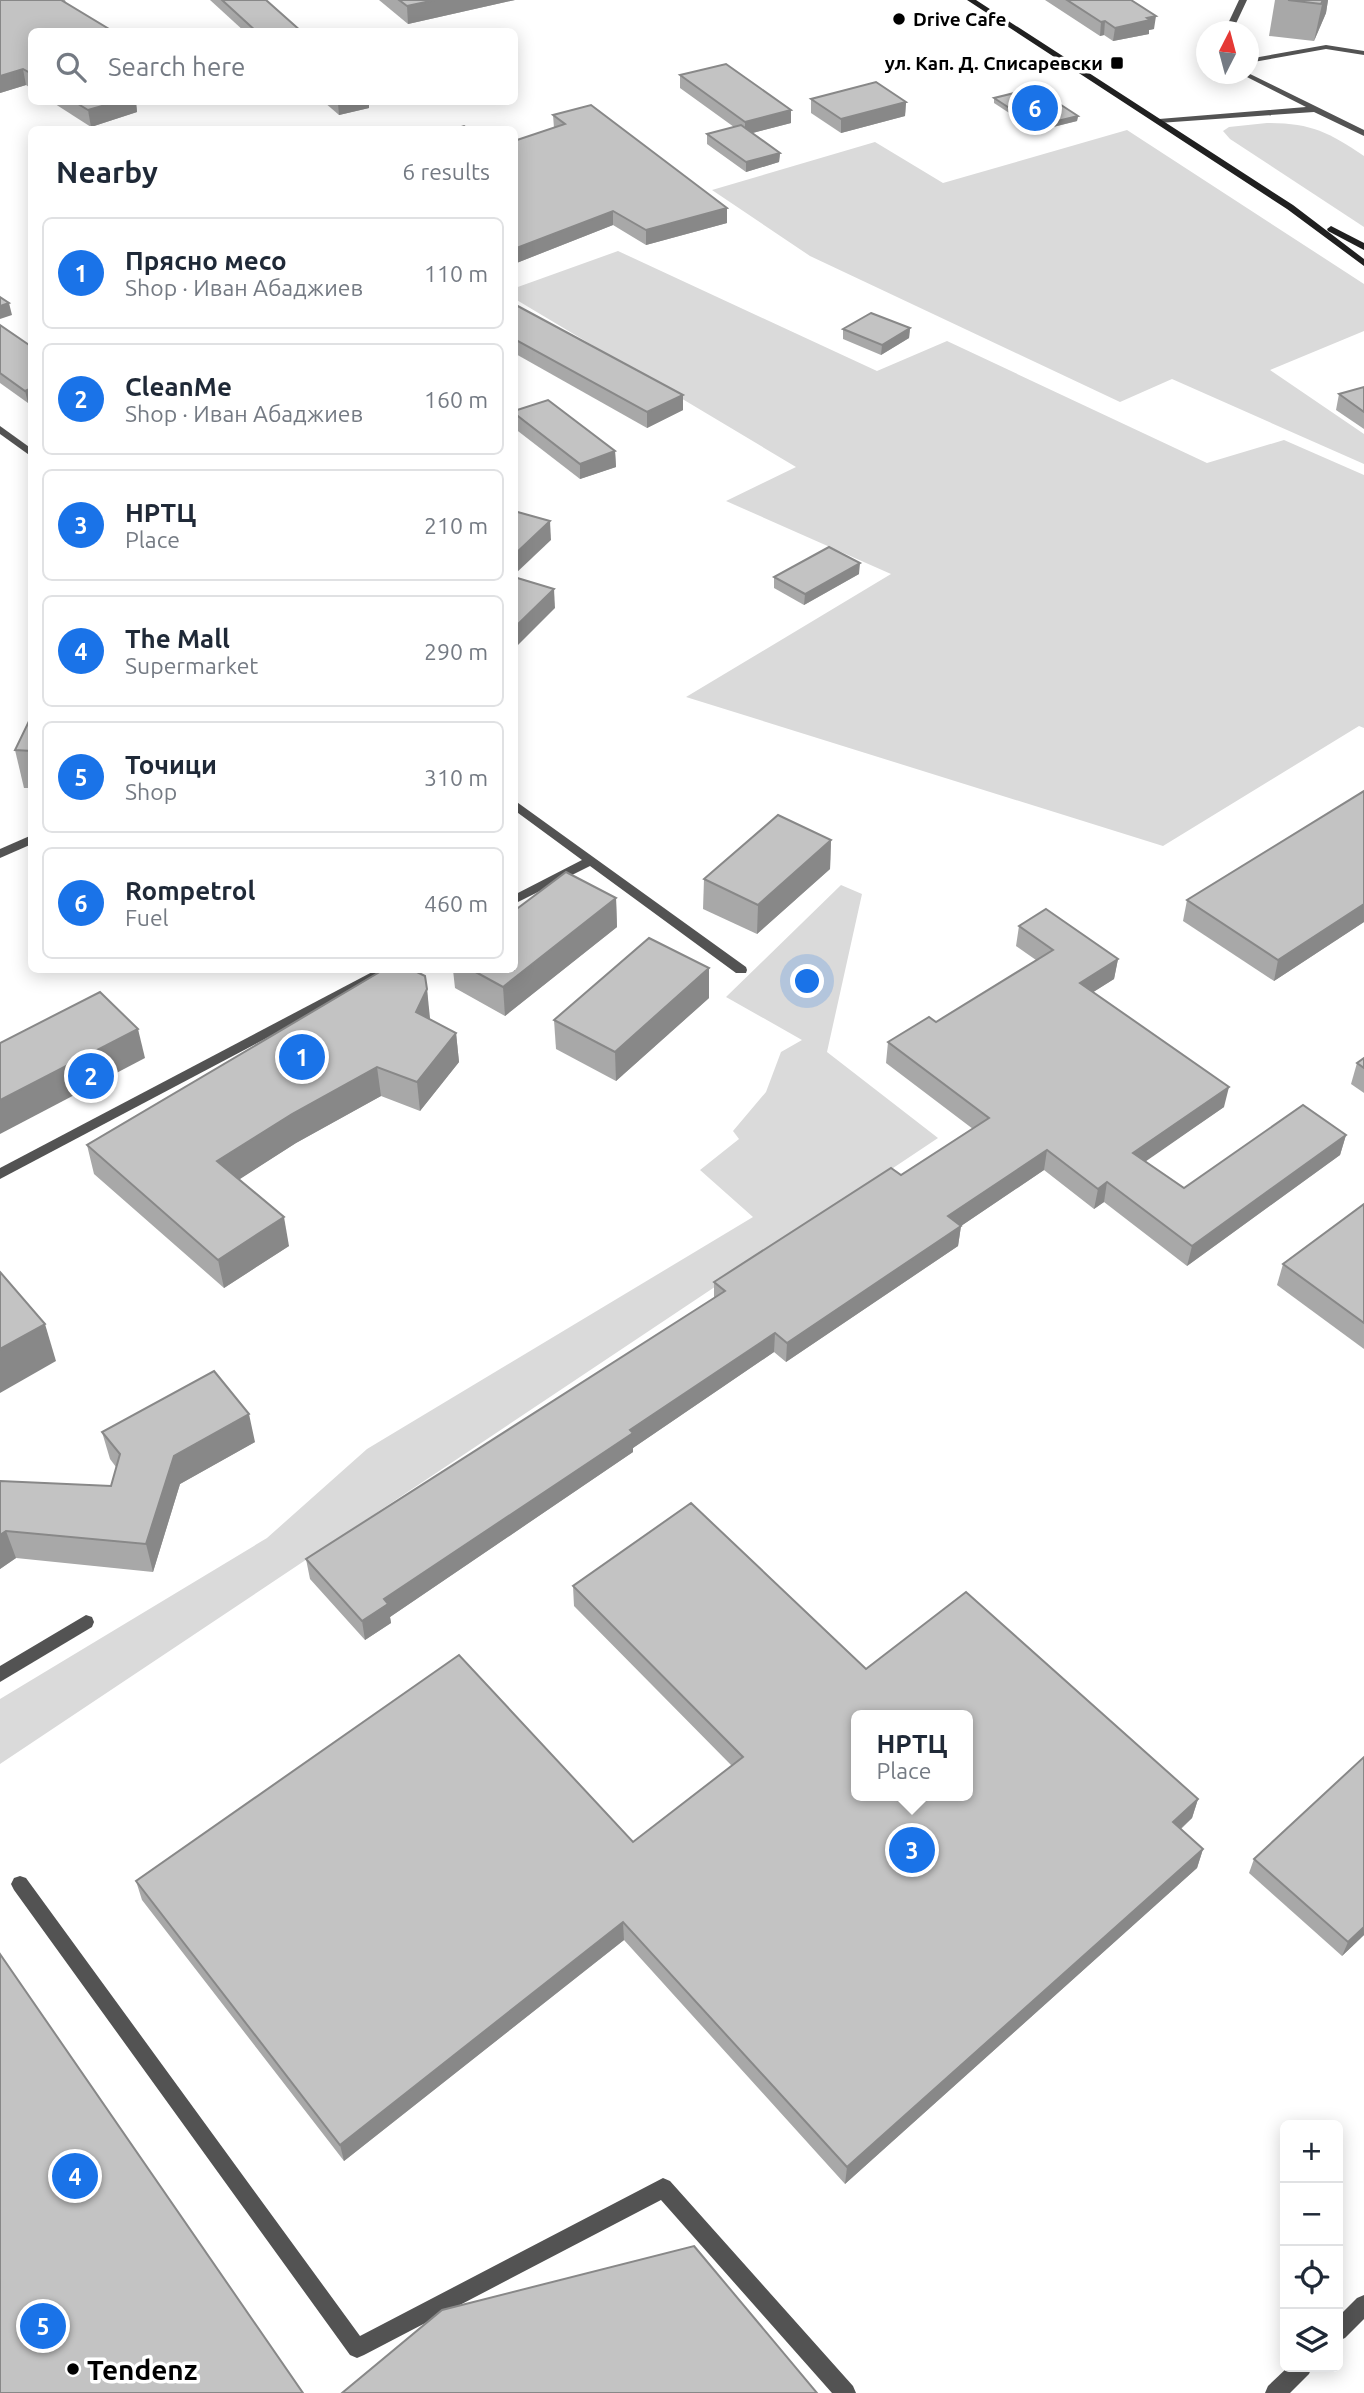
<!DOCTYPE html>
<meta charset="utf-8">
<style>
:root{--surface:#fff;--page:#f6f6f7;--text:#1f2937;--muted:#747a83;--line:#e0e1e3;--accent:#1a73e8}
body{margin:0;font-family:Ubuntu,sans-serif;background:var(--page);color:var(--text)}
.controls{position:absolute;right:21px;bottom:21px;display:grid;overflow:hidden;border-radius:10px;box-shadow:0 4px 18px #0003}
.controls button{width:63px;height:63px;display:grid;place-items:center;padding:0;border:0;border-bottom:2px solid var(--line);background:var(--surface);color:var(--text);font:35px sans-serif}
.compass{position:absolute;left:1196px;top:21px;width:63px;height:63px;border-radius:50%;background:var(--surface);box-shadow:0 4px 18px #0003;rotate:6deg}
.you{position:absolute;left:808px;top:982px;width:24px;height:24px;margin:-18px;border:5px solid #fff;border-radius:50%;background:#1a73e8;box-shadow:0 0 0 10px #1a73e833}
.badge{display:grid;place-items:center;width:46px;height:46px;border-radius:50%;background:var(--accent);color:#fff;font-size:23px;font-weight:700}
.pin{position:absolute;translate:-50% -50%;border:4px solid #fff;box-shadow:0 2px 7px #0006}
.popup{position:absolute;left:851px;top:1710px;width:122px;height:91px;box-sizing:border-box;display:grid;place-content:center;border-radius:10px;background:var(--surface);filter:drop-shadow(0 2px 5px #0005);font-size:23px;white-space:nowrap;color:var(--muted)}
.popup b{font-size:26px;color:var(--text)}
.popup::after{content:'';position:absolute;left:50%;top:100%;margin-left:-14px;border:14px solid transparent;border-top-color:var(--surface)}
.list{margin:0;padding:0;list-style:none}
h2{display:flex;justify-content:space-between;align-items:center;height:91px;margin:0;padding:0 28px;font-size:30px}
h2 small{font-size:23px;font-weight:400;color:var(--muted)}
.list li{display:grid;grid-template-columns:46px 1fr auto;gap:21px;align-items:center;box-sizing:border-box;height:112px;margin:0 14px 14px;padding:0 14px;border:2px solid var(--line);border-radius:10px}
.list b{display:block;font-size:26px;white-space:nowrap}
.list p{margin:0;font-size:23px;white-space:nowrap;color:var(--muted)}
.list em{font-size:23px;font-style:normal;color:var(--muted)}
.icon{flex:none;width:38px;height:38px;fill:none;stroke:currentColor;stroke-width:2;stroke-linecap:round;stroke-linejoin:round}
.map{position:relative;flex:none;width:1364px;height:2393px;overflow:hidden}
.search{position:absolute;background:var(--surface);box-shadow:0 4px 18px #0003;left:28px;top:28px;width:490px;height:77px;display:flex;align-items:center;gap:18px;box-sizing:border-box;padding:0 24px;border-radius:10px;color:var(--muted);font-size:26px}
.panel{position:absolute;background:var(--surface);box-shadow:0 4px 18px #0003;left:28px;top:126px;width:490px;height:847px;border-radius:10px}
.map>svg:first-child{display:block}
.green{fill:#dadada}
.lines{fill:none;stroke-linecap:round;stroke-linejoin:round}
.minor{fill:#535353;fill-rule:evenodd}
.tertiary{fill:#535353;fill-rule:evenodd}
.secondary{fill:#202020;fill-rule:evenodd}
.wall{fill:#a8a8a8}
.shaded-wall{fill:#888}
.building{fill:#c3c3c3;stroke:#888;stroke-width:2;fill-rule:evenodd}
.poi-dot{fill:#000;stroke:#fff;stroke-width:2.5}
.labels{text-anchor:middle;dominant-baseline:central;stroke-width:7;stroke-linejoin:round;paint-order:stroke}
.far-poi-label{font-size:19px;font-weight:bold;fill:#000;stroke:#fff;text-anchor:start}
.near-poi-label{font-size:28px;font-weight:bold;fill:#000;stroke:#fff;text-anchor:start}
</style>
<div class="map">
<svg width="1364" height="2393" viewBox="0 0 1364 2393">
<rect width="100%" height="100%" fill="#fff"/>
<!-- green -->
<g class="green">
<path d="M 1267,123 C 1311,123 1328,132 1364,156 L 1364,227 L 1230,139 L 1223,131 L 1229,127 Z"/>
<path d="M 1127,130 L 1364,284 L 1364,331 L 1270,370 L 1364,434 L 1364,464 L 1172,379 L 1120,402 L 810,256 L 712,190 L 875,142 L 943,183 Z"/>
<path d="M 618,251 L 877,371 L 947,341 L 1207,463 L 1284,440 L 1364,475 L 1364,728 L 1359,726 L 1163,846 L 686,697 L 891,574 L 726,501 L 796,467 L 515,299 L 515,288 Z"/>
<path d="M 841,885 L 862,894 L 827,1052 L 938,1138 L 0,1764 L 0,1699 L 267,1538 L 367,1449 L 753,1217 L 700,1170 L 739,1139 L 733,1131 L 766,1092 L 781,1052 L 802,1040 L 726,997 Z"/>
</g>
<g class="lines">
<!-- minor -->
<g class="minor">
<path d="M 1326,45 L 1364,51 L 1364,55 L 1326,49 L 1248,63 L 1248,59 Z"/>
<path d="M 0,426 L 32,449 L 32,457 L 0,434 Z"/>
<path d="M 514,800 L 746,967 L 747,970 L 746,973 L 736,973 L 590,866 L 514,904 L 514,895 L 582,860 L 514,810 Z"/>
<path d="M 32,835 L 32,844 L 0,858 L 0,849 Z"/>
<path d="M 376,970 L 391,970 L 390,973 L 0,1179 L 0,1168 Z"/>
<path d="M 86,1615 L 92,1617 L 94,1622 L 92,1627 L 0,1682 L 0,1666 Z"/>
<path d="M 20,1876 L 26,1878 L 360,2336 L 663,2178 L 670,2181 L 853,2386 L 856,2393 L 832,2393 L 661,2200 L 364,2355 L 357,2358 L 350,2355 L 14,1890 L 11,1884 L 14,1878 Z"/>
<path d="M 1364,2295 L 1364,2319 L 1345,2338 L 1338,2341 L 1338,2317 L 1357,2298 Z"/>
<path d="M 1288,2367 L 1312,2367 L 1309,2374 L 1290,2393 L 1265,2393 L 1268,2386 Z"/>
</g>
<!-- tertiary -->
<g class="tertiary">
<path d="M 1239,0 L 1247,0 L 1232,32 L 1224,32 Z"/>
<path d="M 1248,73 L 1364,130 L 1364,136 L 1314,112 L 1159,123 L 1155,121 L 1159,119 L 1306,107 L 1241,74 Z"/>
</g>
<!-- secondary -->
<g class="secondary">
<path d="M 967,0 L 976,0 L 1293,205 L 1364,259 L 1364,266 L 1287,209 Z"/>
<path d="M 1331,226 L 1364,243 L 1364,250 L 1328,231 L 1327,229 Z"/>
</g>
</g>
<!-- wall -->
<g class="wall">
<path d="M 0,0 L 65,0 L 66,3 L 32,32 L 32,89 L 26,85 L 0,93 Z"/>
<path d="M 210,0 L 266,0 L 302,32 L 245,32 Z"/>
<path d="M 379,0 L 515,0 L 408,24 Z"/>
<path d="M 1045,0 L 1131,0 L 1154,29 L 1149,30 L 1149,34 L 1113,41 L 1104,35 L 1100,36 Z"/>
<path d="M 1275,0 L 1328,0 L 1326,13 L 1314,41 L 1269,36 Z"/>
<path d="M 680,75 L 791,110 L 791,123 L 752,133 L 780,153 L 779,162 L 746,172 L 707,144 L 707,134 L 734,127 L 680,88 Z"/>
<path d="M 994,98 L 1078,116 L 1077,121 L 1037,131 L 994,103 Z"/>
<path d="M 811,99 L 906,102 L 905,116 L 841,133 L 811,113 Z"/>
<path d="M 52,102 L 136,102 L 137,112 L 91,127 Z"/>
<path d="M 324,102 L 369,102 L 369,108 L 339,115 Z"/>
<path d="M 553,115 L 727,208 L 727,223 L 646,245 L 613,225 L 514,264 L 514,141 L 554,128 Z"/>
<path d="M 514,304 L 683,410 L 647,428 L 514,353 Z"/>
<path d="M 0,325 L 32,347 L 32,402 L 28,403 L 0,383 Z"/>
<path d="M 910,328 L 909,338 L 881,355 L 843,339 L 843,329 Z"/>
<path d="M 1364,387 L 1364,429 L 1336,410 L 1339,394 Z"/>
<path d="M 514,411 L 615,451 L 616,467 L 580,479 L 514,428 Z"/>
<path d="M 859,574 L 804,605 L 774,588 L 774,577 Z"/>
<path d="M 32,715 L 32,788 L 24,788 L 15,750 Z"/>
<path d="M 1364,791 L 1364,922 L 1274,981 L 1183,921 L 1187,900 Z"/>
<path d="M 831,840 L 830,869 L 757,934 L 703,909 L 704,879 Z"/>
<path d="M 616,898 L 617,927 L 505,1016 L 455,988 L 453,970 L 514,970 Z"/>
<path d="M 1019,926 L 1118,959 L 1114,979 L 1093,992 L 1224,1107 L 1145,1161 L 1184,1188 L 1346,1135 L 1340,1155 L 1187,1266 L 1104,1202 L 1094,1209 L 1044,1170 L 961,1226 L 958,1246 L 786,1362 L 774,1352 L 633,1448 L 633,1452 L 390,1617 L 391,1623 L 365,1640 L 310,1579 L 306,1559 L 714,1298 L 714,1282 L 901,1175 L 973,1129 L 886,1063 L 888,1042 L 936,1022 L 1036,960 L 1016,946 Z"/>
<path d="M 427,989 L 429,1019 L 456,1033 L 459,1062 L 420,1111 L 381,1096 L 296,1143 L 239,1179 L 289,1246 L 224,1288 L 94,1174 L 87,1145 Z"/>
<path d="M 709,998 L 616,1081 L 556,1049 L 554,1020 Z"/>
<path d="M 1364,1058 L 1364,1093 L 1351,1084 L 1357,1063 Z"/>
<path d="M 1364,1204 L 1364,1349 L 1277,1285 L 1283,1264 Z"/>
<path d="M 102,1432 L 255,1442 L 180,1484 L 153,1572 L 16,1558 L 0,1569 L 0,1481 L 111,1486 L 116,1467 L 110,1459 Z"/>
<path d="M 573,1586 L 866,1669 L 1198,1799 L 1192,1818 L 1181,1829 L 1203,1849 L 1197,1868 L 845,2184 L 624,1940 L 344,2161 L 142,1900 L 136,1881 L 633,1842 L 732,1766 L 574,1606 Z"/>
<path d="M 1254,1859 L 1364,1935 L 1342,1956 L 1249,1873 Z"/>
</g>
<!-- shaded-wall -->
<g class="shaded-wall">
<path d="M 435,0 L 515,0 L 408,24 L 407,6 Z"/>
<path d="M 1323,0 L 1328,0 L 1326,13 L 1314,41 Z"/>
<path d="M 1156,16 L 1154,29 L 1149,30 L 1149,34 L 1113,41 L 1115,28 Z"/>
<path d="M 1105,21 L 1104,35 L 1100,36 L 1101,22 Z"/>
<path d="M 23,69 L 26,85 L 0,93 L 0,76 Z"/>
<path d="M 116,102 L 136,102 L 137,112 L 91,127 L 88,110 Z"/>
<path d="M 343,102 L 369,102 L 369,108 L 339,115 L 338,103 Z"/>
<path d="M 906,102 L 905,116 L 841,133 L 841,119 Z"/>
<path d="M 791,110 L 791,123 L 745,135 L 745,122 Z"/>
<path d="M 1078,116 L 1077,121 L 1037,131 L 1037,126 Z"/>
<path d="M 780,153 L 779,162 L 746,172 L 746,162 Z"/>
<path d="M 727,208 L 727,223 L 646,245 L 646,230 Z"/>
<path d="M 613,211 L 613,225 L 514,264 L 514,249 Z"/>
<path d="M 9,303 L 12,315 L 0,319 L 0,306 Z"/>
<path d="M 910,328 L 909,338 L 881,355 L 882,345 Z"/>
<path d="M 32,388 L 32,402 L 28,403 L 25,391 Z"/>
<path d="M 683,395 L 683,410 L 647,428 L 647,412 Z"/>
<path d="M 615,451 L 616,467 L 580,479 L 580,464 Z"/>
<path d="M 550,521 L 551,540 L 514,575 L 514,555 Z"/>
<path d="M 860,563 L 859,574 L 804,605 L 805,594 Z"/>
<path d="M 554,589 L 555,608 L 514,649 L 514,628 Z"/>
<path d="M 831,840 L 830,869 L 757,934 L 758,905 Z"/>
<path d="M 616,898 L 617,927 L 505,1016 L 503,987 Z"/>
<path d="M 1364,904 L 1364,922 L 1274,981 L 1278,960 Z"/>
<path d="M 1118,959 L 1114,979 L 1076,1003 L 1080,983 Z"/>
<path d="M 709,968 L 709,998 L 616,1081 L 615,1052 Z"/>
<path d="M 427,989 L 430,1018 L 419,1041 L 416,1012 Z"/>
<path d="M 138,1029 L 145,1058 L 0,1134 L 0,1100 Z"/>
<path d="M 456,1033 L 459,1062 L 420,1111 L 417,1082 Z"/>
<path d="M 377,1067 L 381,1096 L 296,1143 L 223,1190 L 217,1161 L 292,1114 Z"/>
<path d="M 1229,1087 L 1224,1107 L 1129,1173 L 1133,1153 Z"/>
<path d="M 1346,1135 L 1340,1155 L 1187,1266 L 1192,1246 Z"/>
<path d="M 1047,1150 L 1044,1170 L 961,1226 L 958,1246 L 786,1362 L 787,1343 L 948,1216 Z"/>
<path d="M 1107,1182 L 1104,1202 L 1094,1209 L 1098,1189 Z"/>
<path d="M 284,1217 L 289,1246 L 224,1288 L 218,1260 Z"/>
<path d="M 45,1324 L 56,1361 L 0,1393 L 0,1349 Z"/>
<path d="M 775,1333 L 774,1352 L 633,1448 L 633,1452 L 390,1617 L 391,1623 L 365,1640 L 362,1621 L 384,1599 L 630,1430 Z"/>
<path d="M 249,1414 L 255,1442 L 180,1484 L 153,1572 L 146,1544 L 174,1456 Z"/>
<path d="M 6,1531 L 16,1558 L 0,1569 L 0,1535 Z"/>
<path d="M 1198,1799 L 1192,1818 L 1167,1841 L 1173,1822 Z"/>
<path d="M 1203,1849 L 1197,1868 L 845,2184 L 847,2167 Z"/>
<path d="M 623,1922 L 624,1940 L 344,2161 L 340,2145 Z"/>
<path d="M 1364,1927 L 1364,1935 L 1342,1956 L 1348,1942 Z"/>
</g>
<!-- building -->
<g class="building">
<path d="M 0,0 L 61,0 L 114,32 L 32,32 L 32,74 L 23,69 L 0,76 Z"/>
<path d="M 222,0 L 266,0 L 302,32 L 257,32 Z"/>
<path d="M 399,0 L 435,0 L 407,6 Z"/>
<path d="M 1067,0 L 1131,0 L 1156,16 L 1147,18 L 1150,20 L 1115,28 L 1105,21 L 1101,22 Z"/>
<path d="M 1288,0 L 1323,0 L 1321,4 Z"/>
<path d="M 726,64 L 791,110 L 745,122 L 680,75 Z"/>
<path d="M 876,82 L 906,102 L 841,119 L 811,99 Z"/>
<path d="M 1035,88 L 1078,116 L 1037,126 L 994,98 Z"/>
<path d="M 75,102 L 116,102 L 88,110 Z"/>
<path d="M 591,105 L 727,208 L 646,230 L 613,211 L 514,249 L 514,141 L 565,124 L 553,115 Z"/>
<path d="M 741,125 L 780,153 L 746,162 L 707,134 Z"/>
<path d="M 464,126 L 470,130 L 452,130 Z"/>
<path d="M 0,297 L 9,303 L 0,306 Z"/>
<path d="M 514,304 L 683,395 L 647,412 L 514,339 Z"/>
<path d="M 871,313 L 910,328 L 882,345 L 843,329 Z"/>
<path d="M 0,325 L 32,347 L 32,388 L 25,391 L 0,373 Z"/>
<path d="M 1364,387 L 1364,412 L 1339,394 Z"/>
<path d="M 548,400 L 615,451 L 580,464 L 514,413 L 514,411 Z"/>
<path d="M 514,511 L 550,521 L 514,555 Z"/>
<path d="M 829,547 L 860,563 L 805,594 L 774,577 Z"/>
<path d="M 514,577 L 554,589 L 514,628 Z"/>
<path d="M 32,715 L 32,751 L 15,750 Z"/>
<path d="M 1364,791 L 1364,904 L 1278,960 L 1187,900 Z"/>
<path d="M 778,815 L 831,840 L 758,905 L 704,879 Z"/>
<path d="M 566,872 L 616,898 L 503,987 L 472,970 L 514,970 L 514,911 Z"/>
<path d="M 1046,909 L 1118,959 L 1080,983 L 1229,1087 L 1133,1153 L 1184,1188 L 1303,1105 L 1346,1135 L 1192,1246 L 1107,1182 L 1098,1189 L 1047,1150 L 948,1216 L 961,1226 L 787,1343 L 775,1333 L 630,1430 L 633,1433 L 384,1599 L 388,1604 L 362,1621 L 306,1559 L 725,1291 L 714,1282 L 891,1168 L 901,1175 L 989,1118 L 888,1042 L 929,1017 L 936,1022 L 1053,950 L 1019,926 Z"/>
<path d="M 649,938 L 709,968 L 615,1052 L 554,1020 Z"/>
<path d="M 383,970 L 413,970 L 425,976 L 427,989 L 416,1012 L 456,1033 L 417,1082 L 377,1067 L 292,1114 L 217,1161 L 284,1217 L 218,1260 L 87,1145 Z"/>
<path d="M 100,992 L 138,1029 L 0,1100 L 0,1043 Z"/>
<path d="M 1364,1058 L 1364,1068 L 1357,1063 Z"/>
<path d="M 1364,1204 L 1364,1323 L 1283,1264 Z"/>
<path d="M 0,1272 L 45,1324 L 0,1349 Z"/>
<path d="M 214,1371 L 249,1414 L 174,1456 L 146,1544 L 6,1531 L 0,1535 L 0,1481 L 111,1486 L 120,1454 L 102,1432 Z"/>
<path d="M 691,1503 L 866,1669 L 966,1592 L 1198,1799 L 1173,1822 L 1203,1849 L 847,2167 L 623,1922 L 340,2145 L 136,1881 L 459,1655 L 633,1842 L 743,1757 L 573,1586 ZM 856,1715 L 968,1715 L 968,1796 L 856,1796 Z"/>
<path d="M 1364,1757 L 1364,1927 L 1348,1942 L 1254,1859 Z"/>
<path d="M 0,1954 L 303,2393 L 0,2393 Z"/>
<path d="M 694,2246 L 817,2393 L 342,2393 L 442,2310 Z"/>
</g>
<!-- markers -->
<g class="poi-dot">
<circle cx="899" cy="19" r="7"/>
<rect x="1110" y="56" width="14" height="14" rx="3.5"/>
<circle cx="73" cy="2369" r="7"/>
</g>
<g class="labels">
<!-- far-poi labels -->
<g class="far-poi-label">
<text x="913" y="19">Drive Cafe</text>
<text x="1103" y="63" text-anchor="end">ул. Кап. Д. Списаревски</text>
</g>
<!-- near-poi labels -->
<g class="near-poi-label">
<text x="87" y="2369">Tendenz</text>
</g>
</g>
</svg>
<div class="controls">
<button>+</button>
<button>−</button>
<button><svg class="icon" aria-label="locate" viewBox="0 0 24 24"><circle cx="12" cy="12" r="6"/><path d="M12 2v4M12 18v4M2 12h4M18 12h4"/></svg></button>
<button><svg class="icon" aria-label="layers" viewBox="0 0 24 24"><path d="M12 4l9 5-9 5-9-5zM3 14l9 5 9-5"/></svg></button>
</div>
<svg class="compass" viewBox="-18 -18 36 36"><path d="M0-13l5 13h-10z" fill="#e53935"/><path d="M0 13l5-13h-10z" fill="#747a83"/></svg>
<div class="you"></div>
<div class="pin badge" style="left:302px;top:1057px">1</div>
<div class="pin badge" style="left:91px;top:1076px">2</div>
<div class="pin badge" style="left:912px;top:1850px">3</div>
<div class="popup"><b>НРТЦ</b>Place</div>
<div class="pin badge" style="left:75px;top:2176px">4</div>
<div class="pin badge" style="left:43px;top:2326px">5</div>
<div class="pin badge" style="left:1035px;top:108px">6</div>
<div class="search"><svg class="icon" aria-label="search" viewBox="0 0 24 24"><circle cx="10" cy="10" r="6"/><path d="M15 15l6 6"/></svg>Search here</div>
<section class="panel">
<h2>Nearby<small>6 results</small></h2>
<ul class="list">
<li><span class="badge">1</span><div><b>Прясно месо</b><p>Shop · Иван Абаджиев</p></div><em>110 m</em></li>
<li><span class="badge">2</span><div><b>CleanMe</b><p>Shop · Иван Абаджиев</p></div><em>160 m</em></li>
<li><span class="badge">3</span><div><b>НРТЦ</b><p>Place</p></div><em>210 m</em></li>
<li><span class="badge">4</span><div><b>The Mall</b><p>Supermarket</p></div><em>290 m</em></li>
<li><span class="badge">5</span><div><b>Точици</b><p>Shop</p></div><em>310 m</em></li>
<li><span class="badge">6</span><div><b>Rompetrol</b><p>Fuel</p></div><em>460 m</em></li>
</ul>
</section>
</div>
